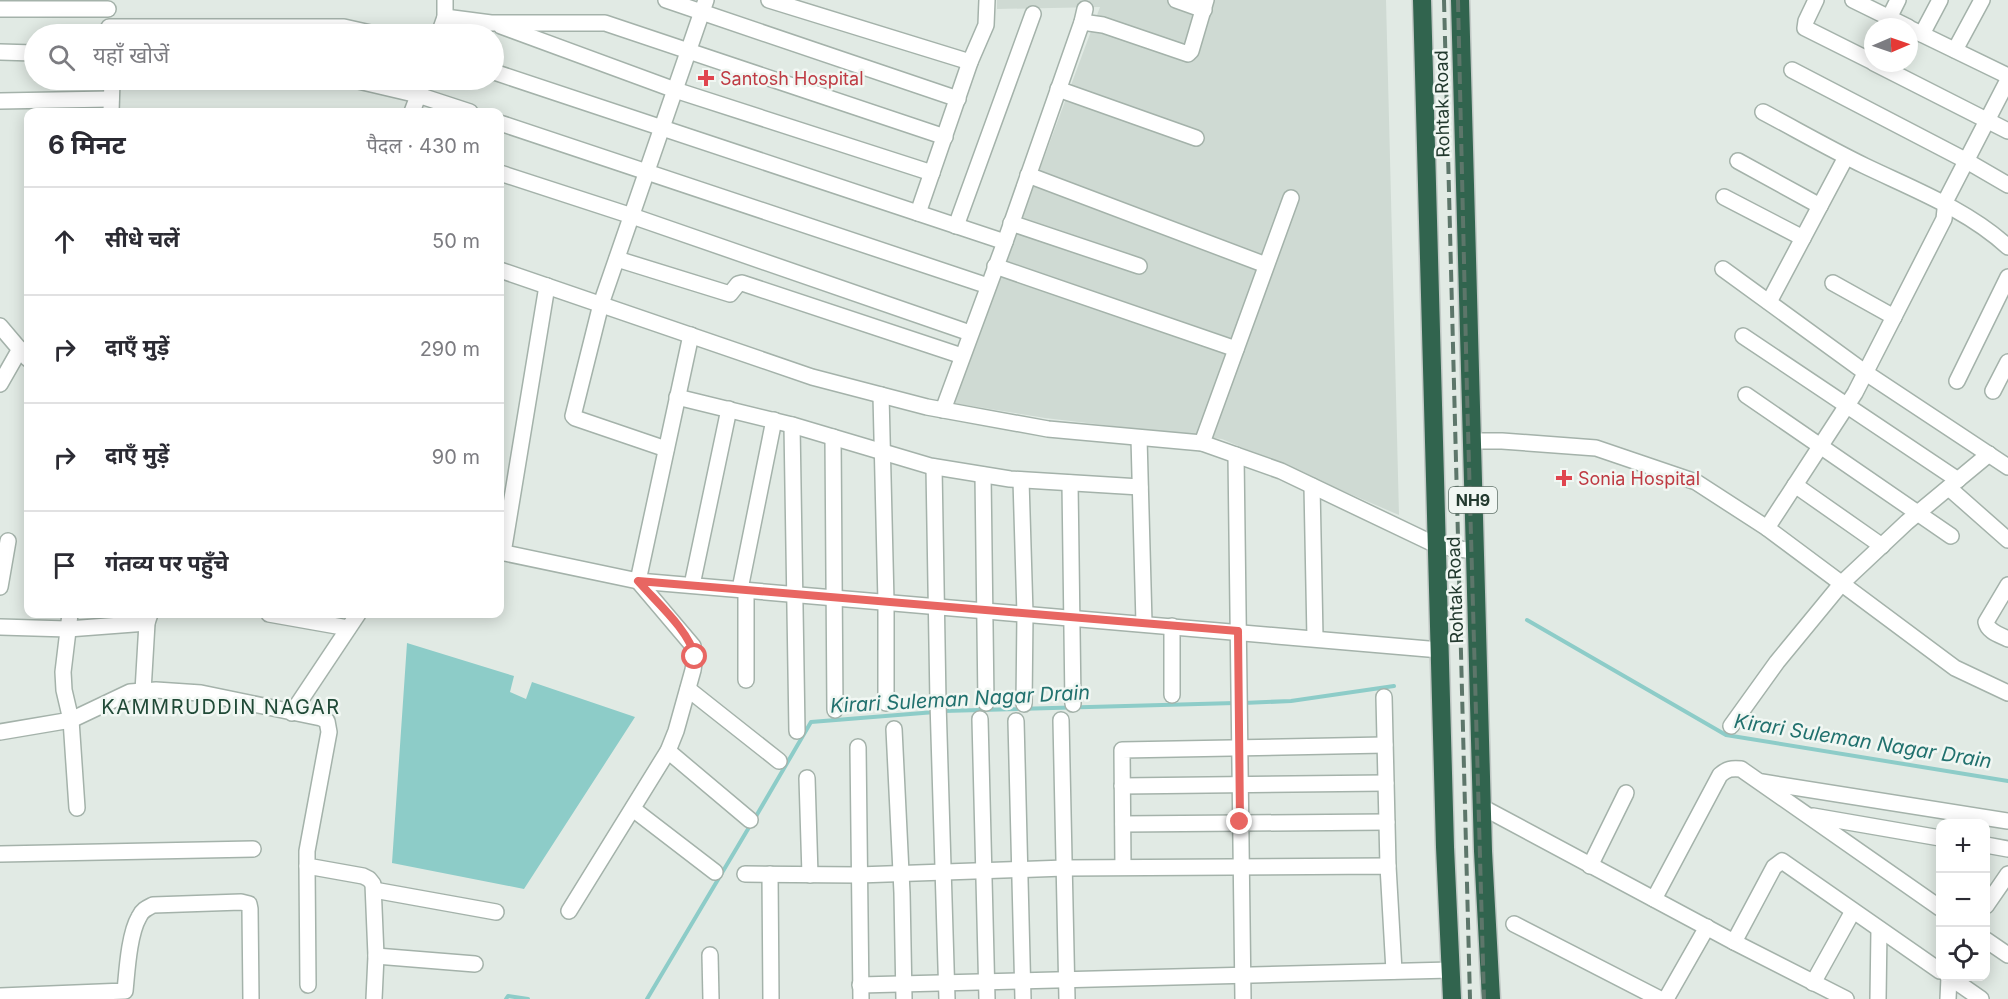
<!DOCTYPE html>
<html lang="hi">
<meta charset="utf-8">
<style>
:root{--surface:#fff;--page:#f2f2f3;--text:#2b2b33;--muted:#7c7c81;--line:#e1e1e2}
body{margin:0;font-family:Inter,"Noto Sans Devanagari",sans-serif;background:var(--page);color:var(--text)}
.controls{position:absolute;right:18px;bottom:18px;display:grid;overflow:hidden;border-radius:12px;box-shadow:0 3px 15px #0003}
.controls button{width:54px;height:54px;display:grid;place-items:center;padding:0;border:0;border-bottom:2px solid var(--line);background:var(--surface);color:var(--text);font:30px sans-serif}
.compass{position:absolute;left:1864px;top:18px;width:54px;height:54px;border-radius:50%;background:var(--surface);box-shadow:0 3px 15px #0003;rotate:88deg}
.stop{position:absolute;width:18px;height:18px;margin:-14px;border:4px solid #e86662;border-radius:50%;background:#fff}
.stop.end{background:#e86662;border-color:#fff;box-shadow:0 2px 6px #0008}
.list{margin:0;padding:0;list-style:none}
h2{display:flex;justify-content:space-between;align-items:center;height:78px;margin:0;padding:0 24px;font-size:26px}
h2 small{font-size:20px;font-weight:400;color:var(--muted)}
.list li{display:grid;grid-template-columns:39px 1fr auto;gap:18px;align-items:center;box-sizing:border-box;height:108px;padding:0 24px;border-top:2px solid var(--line)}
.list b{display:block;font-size:22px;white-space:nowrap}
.list em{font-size:20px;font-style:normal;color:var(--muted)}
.icon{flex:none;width:33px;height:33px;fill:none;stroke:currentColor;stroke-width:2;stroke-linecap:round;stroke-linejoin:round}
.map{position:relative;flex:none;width:2008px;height:999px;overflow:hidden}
.search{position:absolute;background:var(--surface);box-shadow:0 3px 15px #0003;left:24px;top:24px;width:480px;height:66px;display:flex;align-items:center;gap:15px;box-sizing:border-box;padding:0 21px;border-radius:33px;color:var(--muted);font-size:22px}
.panel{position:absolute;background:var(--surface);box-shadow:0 3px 15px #0003;left:24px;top:108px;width:480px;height:510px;border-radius:12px}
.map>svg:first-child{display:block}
.built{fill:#cfdad3}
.water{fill:#8dccc8}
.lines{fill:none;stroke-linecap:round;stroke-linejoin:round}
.stream{stroke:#8dccc8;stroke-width:4}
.street-casing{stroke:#a4b2aa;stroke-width:18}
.highway-casing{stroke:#c1c8c5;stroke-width:21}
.street{stroke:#fff;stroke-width:15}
.highway{stroke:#31644e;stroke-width:18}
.rail{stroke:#5d766a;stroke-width:4;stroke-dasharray:12 6;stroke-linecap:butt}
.route{stroke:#e86662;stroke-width:8}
.health-dot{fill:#e0444e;stroke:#f1f7f3;stroke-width:2}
.labels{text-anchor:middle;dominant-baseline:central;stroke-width:5;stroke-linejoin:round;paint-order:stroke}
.shield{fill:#f1f7f3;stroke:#61736a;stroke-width:1.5}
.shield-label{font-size:16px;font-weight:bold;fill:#233a2f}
.health-label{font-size:18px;fill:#be3a42;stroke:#f1f7f3;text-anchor:start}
.street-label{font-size:18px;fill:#233a2f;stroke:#f1f7f3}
.water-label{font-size:20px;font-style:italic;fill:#21716e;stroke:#f1f7f3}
.neighbourhood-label{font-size:20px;letter-spacing:1.5px;fill:#204a37;stroke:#f1f7f3}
</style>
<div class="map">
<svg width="2008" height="999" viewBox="0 0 2008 999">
<rect width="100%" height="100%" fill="#e1eae4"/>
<!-- built -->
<path class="built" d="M 997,0 L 1386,0 L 1399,515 L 1222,439 L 1045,418 L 953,403 L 1100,7 L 997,9 Z"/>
<!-- water -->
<path class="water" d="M 407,643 L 514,676 L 510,692 L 526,699 L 532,682 L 635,717 L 524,889 L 392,863 Z"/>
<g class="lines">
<!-- stream -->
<g class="stream">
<path d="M 1527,620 L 1726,735 L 2008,781"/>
<path d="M 1243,703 L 1291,701 L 1394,686"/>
<path d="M 943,711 L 1235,703"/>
<path d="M 755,818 L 811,722 L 935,712"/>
<path d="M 506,999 L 508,996 L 528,999"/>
<path d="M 647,999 L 751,824"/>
</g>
<defs>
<g id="street">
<path d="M 666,0 L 958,99"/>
<path d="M 769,0 L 970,62"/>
<path d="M 1176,0 L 1204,10"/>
<path d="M 1816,0 L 1806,21 L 1805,28 L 1873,62"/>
<path d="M 1853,0 L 1908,27"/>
<path d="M 0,9 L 108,9"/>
<path d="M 445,17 L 491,23 L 605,23 L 945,137"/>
<path d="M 1889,18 L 1898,0"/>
<path d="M 1082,22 L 1103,25 L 1188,54 L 1191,51 L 1206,0"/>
<path d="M 501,26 L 675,90 L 932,173"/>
<path d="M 109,27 L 344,27 L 375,34"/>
<path d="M 1909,28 L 2008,76"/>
<path d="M 439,34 L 445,17 L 445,0"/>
<path d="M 1922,34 L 1940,0"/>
<path d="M 1955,50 L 1982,0"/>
<path d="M 0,52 L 34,53"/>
<path d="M 1874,63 L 2008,131"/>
<path d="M 1792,70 L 1965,160 L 2008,185"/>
<path d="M 494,72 L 1005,242"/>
<path d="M 354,80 L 418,95 L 470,112"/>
<path d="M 1058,89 L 1196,138"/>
<path d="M 0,101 L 111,99"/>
<path d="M 111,112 L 112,80"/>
<path d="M 412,112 L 424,80"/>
<path d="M 1763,112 C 1797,130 1830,149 1865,166 C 1913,189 1968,210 2008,247"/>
<path d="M 500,123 L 988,286"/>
<path d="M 1738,161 L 1820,206"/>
<path d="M 500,173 L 632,216 L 970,333"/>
<path d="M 1028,175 L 1266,265"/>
<path d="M 1724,197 L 1803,238"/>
<path d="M 918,213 L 970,62 L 986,25 L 987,0"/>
<path d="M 1011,223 L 1139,266"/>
<path d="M 956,226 L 1033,14"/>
<path d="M 617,259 L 730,294 L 738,284 L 742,283 L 962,356"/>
<path d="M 995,266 L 1236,349"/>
<path d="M 1723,269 L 1866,373 L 2008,467"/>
<path d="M 500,270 L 812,377 L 927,407 L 1048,429 L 1202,443 L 1281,471 L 1438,546 L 1474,551"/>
<path d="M 1833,283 L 1894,317"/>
<path d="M 1769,302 L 1846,157"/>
<path d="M 0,326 L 28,359"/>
<path d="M 1743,336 L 1958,480"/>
<path d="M 1957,381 L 2008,277"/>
<path d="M 0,384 L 20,349"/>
<path d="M 1993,391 L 2008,362"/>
<path d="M 881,395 L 886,602 L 886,703"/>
<path d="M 1746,395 L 1951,536"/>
<path d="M 677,397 L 792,425 L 930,466 L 1010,479 L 1140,487"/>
<path d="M 943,410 L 1005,242 L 1082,22 L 1085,9"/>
<path d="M 792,425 L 797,731"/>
<path d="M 833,437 L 835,710"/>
<path d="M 1139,438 L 1144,623"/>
<path d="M 1471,441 L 1502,441 L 1596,448 L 1696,482 L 1767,528 L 1955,668 L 2008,693"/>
<path d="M 1202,443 L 1291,198"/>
<path d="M 666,449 L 575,418 L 573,416 L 601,304 L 706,0"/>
<path d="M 1236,455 L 1243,999"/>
<path d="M 934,467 L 938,702 L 947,999"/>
<path d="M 983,475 L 986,703"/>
<path d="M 1021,480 L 1025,614 L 1024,704"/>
<path d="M 1070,483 L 1073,704"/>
<path d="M 1795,485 L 1882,546"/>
<path d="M 1312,486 L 1315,638"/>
<path d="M 1949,488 L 2008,540"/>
<path d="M 1767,528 L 1855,393 L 1944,219 L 1946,200 L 2008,80"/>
<path d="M 500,552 L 638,581 L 1440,650"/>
<path d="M 503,553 L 547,286"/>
<path d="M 692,585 L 729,409"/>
<path d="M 2008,585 L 1986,622 C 1988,632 2000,635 2008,639"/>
<path d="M 0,587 L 8,541"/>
<path d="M 740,589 L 774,420"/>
<path d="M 70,614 L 63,672 L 64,690 L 71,720 L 77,808"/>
<path d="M 269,614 L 348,628"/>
<path d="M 0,627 L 68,629 L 147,623"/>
<path d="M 746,680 L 746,590"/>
<path d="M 688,689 L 779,761"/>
<path d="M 143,691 L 147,623 L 150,614"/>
<path d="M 1172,695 L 1172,626"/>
<path d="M 1384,697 L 1388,866"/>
<path d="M 292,713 L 358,614"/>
<path d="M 980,719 L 987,999"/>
<path d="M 1061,720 L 1067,999"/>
<path d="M 1016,721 L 1023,999"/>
<path d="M 1731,726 L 1777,662 L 1842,583 L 1907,522 L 1989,454"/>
<path d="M 894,729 L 902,893 L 904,999"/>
<path d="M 0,732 L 71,720 L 130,692 L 156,690 L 201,693 L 321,718 L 327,721 L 329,732 L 307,851 L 307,866 L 363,876 L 369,879 L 373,884 L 376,956 L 374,999"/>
<path d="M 858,747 L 861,999"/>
<path d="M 668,751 L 750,820"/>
<path d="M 807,778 L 810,875"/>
<path d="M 1762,782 L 2008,821"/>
<path d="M 1122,786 L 1386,783"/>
<path d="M 1482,807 L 1734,942 L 1846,999"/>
<path d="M 633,809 L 715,872"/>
<path d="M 1813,816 L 1940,838"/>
<path d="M 1123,824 L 1387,822"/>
<path d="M 1986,845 L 2008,849"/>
<path d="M 0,854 L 253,849"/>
<path d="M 307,866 L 308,985"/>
<path d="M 1590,866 L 1626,793"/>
<path d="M 1123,867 L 1122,750 L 1385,745"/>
<path d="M 745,874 L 858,875 L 1065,868 L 1388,866 L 1394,971"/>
<path d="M 770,874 L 771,999"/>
<path d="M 374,890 L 496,912"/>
<path d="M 1654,899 L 1720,775 C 1727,769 1731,768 1741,769 L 1940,908"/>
<path d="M 1986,906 L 2008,874"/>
<path d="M 569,911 L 668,751 L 676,731 L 693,670 L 695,657 L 693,646 L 638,581 L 691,335"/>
<path d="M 1514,924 L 1660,999"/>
<path d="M 1986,940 L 2008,955"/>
<path d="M 1734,942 L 1774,867 L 1782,861 L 1940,971"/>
<path d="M 710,955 L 711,999"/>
<path d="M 376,956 L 475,964"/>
<path d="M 1948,976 L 1981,999"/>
<path d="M 1813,983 L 1853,911"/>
<path d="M 860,985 L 1451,970"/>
<path d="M 0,996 L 125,991 C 127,971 129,934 139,917 C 142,910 147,908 153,905 L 241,902 L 249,904 L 250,909 L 251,999"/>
<path d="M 1666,999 L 1707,927"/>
<path d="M 1878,999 L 1879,929"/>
<path d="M 1948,999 L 1949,977"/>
</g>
<g id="highway">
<path d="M 1422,0 L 1445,847 L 1452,999"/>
<path d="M 1460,0 L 1483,851 L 1491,999"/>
</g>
</defs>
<!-- street casing -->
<use href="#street" class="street-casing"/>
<!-- highway casing -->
<use href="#highway" class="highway-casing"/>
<!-- street -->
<use href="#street" class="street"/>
<!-- highway -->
<use href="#highway" class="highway"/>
<!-- rail -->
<g class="rail">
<path d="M 1444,0 L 1470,999"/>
<path d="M 1458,0 L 1467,393 L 1484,999"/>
</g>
</g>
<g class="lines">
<!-- route -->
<path class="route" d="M 695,657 C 689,630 656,602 638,581 L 1238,631 L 1240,822"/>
</g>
<!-- markers -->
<g class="health-dot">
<path d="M703 69h6v6h6v6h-6v6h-6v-6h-6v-6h6z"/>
<path d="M1561 469h6v6h6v6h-6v6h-6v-6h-6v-6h6z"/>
</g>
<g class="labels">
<!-- shield labels -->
<rect class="shield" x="1449" y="487" width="48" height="26" rx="4.5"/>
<g class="shield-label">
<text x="1473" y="500">NH9</text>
</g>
<!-- health labels -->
<g class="health-label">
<text x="720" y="78">Santosh Hospital</text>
<text x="1578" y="478">Sonia Hospital</text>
</g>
<!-- street labels -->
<g class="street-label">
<text transform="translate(1442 104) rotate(-91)">Rohtak Road</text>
<text transform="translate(1455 590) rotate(-92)">Rohtak Road</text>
</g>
<!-- water labels -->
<g class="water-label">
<text transform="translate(960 699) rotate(-3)">Kirari Suleman Nagar Drain</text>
<text transform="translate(1863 741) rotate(9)">Kirari Suleman Nagar Drain</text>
</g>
<!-- neighbourhood labels -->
<g class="neighbourhood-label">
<text x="221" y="707">KAMMRUDDIN NAGAR</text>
</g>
</g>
</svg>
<div class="controls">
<button>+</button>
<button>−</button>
<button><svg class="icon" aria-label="locate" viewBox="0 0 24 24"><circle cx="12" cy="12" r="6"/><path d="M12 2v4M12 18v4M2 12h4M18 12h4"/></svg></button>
</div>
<svg class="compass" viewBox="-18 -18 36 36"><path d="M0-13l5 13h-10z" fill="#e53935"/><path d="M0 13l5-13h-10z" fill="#7c7c81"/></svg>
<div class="stop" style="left:695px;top:657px"></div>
<div class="stop end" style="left:1240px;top:822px"></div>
<div class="search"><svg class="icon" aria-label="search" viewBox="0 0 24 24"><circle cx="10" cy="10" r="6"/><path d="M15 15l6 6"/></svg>यहाँ खोजें</div>
<section class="panel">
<h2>6 मिनट<small>पैदल · 430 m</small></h2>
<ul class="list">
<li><svg class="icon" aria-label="ahead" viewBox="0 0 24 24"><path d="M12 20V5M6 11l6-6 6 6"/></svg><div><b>सीधे चलें</b></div><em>50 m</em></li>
<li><svg class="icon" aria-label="right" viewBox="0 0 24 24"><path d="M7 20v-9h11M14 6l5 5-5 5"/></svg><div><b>दाएँ मुड़ें</b></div><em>290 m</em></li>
<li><svg class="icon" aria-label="right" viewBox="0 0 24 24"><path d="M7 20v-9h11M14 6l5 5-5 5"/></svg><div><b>दाएँ मुड़ें</b></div><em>90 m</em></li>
<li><svg class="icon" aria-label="arrive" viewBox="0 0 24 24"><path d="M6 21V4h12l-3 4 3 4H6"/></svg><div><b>गंतव्य पर पहुँचे</b></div></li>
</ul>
</section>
</div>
